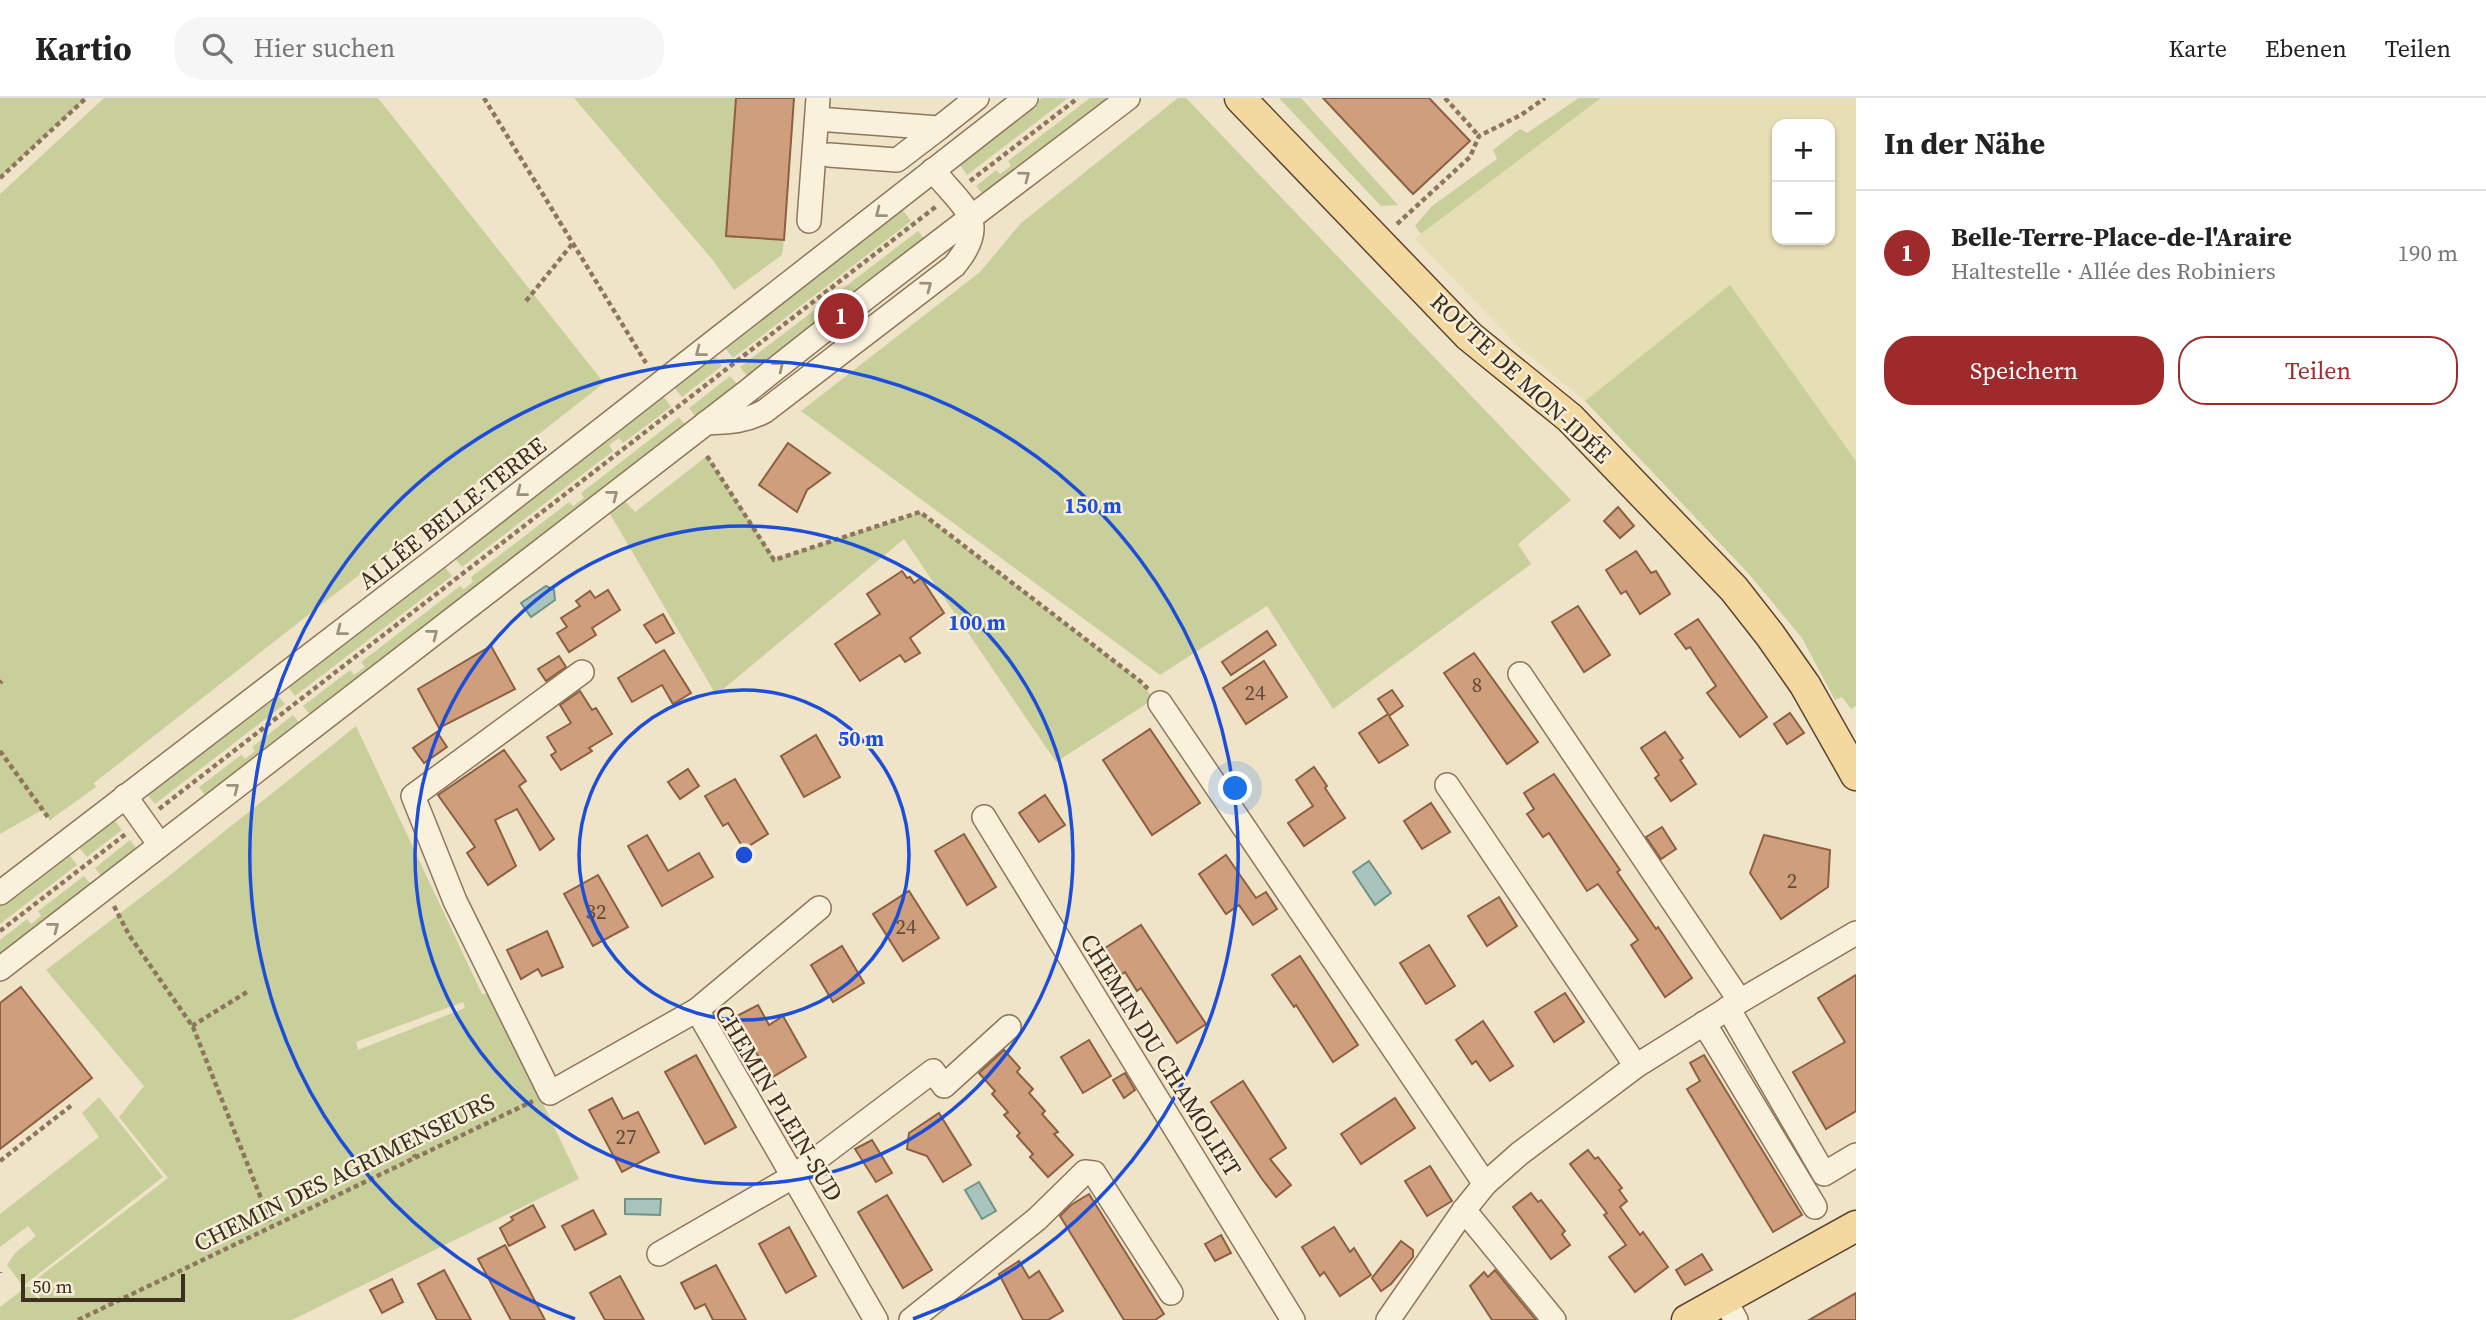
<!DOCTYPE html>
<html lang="de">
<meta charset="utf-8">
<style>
:root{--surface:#fff;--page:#f6f6f6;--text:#222;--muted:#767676;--line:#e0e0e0;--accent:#9e2a2b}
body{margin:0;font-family:"Source Serif 4",serif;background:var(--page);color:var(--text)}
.controls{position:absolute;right:21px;top:21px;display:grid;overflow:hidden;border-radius:14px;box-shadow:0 2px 5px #0004}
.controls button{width:63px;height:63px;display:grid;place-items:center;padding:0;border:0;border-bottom:2px solid var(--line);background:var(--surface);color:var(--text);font:35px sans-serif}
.scale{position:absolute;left:21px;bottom:18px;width:164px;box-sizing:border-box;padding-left:7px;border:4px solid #3d2e20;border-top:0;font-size:19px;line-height:24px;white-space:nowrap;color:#3d2e20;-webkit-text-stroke:5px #f7eed8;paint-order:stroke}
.you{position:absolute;left:1236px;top:691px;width:24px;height:24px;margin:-18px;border:5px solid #fff;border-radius:50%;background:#1a73e8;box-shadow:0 0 0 10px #1a73e833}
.badge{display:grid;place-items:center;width:46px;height:46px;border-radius:50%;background:var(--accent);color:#fff;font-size:23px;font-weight:700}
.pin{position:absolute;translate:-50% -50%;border:4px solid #fff;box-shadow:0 2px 7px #0006}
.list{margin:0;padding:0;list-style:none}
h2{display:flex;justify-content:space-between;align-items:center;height:91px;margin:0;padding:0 28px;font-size:30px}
h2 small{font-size:23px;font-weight:400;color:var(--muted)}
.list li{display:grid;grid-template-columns:46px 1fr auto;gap:21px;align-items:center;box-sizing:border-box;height:126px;padding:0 28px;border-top:2px solid var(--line)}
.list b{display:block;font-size:26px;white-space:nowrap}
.list p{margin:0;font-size:23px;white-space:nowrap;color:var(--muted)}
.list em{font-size:23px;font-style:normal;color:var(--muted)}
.actions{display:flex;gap:14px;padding:21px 28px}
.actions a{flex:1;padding:16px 0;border:2px solid var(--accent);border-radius:28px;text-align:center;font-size:24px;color:var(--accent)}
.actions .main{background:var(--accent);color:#fff}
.icon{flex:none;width:38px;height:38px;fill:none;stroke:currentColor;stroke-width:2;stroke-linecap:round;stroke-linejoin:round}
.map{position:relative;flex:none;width:1856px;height:1222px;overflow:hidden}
header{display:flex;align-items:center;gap:42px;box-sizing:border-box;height:98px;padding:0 35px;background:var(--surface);border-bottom:2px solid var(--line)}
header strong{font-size:33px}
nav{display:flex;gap:38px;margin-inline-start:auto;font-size:24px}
.search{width:490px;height:63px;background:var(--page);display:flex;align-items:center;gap:18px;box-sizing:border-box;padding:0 24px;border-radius:28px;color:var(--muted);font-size:26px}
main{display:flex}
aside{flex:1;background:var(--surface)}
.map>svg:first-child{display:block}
.farmland{fill:#e6deb5;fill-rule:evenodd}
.green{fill:#c9cf9b;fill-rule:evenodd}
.water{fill:#a9c4bc;stroke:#6f938a;stroke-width:2}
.building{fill:#cf9f7d;stroke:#8d5f41;stroke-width:2}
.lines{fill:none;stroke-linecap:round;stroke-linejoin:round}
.minor-casing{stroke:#8d765c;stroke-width:26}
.major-casing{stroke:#5b4430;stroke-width:33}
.path{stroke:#8d765c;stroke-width:4.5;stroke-dasharray:5 3.5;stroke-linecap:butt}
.minor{stroke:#faf1dc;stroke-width:23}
.major{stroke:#f3d9a0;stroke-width:30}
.oneway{stroke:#9c907e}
.ring{fill:none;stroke:#1d4ed8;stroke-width:3.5}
.labels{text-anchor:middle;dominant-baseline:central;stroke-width:5;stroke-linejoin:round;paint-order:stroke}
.number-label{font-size:21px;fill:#624a37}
.street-label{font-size:24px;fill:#3d2e20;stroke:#f7eed8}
.centre{fill:#1d4ed8;stroke:#f7eed8;stroke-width:3.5}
.ring-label{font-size:21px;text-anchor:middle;font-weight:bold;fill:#1d4ed8;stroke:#f7eed8;stroke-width:5;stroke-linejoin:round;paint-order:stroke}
</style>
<header>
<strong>Kartio</strong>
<div class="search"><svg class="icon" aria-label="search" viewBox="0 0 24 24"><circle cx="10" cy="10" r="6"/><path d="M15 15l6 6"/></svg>Hier suchen</div>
<nav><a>Karte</a><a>Ebenen</a><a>Teilen</a></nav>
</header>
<main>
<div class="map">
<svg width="1856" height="1222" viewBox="0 0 1856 1222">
<rect width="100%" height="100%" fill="#f0e4c8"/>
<!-- farmland -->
<path class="farmland" d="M 1601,0 L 1856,0 L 1856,363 L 1730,188 L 1585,303 L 1520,250 L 1415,141 ZM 1777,26 L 1830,26 L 1830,142 L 1777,142 Z"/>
<!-- green -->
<g class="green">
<path d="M 0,0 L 86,0 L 0,80 Z"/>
<path d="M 104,0 L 378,0 L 604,285 L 94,685 L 96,689 L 50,722 L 42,712 L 0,736 L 0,96 Z"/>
<path d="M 574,0 L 736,0 L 726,137 L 784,142 L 782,157 L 734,192 L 712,161 Z"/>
<path d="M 1042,0 L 1068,0 L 967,77 L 958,64 Z"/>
<path d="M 1090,0 L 1114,0 L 985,99 L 976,88 L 996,72 L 1000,76 L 1011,68 L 1008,63 Z"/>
<path d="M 1178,0 L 1186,0 L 1571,402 L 1518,446 L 1531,466 L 1333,611 L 1267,508 L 1160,577 L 801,313 L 980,174 L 1021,125 Z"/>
<path d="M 1279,0 L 1301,0 L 1398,107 L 1381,108 Z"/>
<path d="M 1579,0 L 1601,0 L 1421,136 L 1415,128 L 1432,108 L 1497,61 L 1493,52 L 1520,31 L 1527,35 Z"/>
<path d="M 901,110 L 911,123 L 733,260 L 723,247 Z"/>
<path d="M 918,133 L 928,145 L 750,282 L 740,269 Z"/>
<path d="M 1730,187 L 1856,363 L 1856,608 L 1851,611 L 1842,599 L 1835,602 L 1802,540 L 1749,476 L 1585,303 Z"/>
<path d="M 713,256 L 722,268 L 682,299 L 672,287 Z"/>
<path d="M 730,278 L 740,290 L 698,322 L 689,310 Z"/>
<path d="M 661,295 L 671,309 L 623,345 L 619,340 L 609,347 L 613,353 L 462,469 L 452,456 Z"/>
<path d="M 679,319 L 688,330 L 312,619 L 303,608 L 350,572 L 354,577 L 365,569 L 361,564 L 460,488 L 464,491 L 473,484 L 471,479 L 569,404 L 573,408 L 584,400 L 581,395 Z"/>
<path d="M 707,358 L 775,461 L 920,414 L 1140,583 L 1154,601 L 1056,664 L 904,441 L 716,597 L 610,416 L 625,403 L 635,414 Z"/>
<path d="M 442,465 L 452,478 L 295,598 L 285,585 Z"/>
<path d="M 275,594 L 285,606 L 155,706 L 145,694 Z"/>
<path d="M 293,617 L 302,628 L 208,701 L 199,689 L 241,657 L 245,661 L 255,653 L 252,649 Z"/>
<path d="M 356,628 L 482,896 L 490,895 L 579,1081 L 292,1222 L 0,1222 L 0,1209 L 168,1080 L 119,1019 L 144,988 L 46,872 L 170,777 ZM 463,904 L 465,910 L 358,952 L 356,944 Z"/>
<path d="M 113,720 L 122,732 L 87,759 L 77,747 Z"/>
<path d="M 130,742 L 139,754 L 104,782 L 95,770 Z"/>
<path d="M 67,754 L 77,767 L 0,826 L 0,806 Z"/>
<path d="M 84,778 L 94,790 L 0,860 L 0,842 L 27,821 L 31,826 L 41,818 L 38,813 Z"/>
<path d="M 99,999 L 163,1079 L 23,1188 L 7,1167 L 15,1155 L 36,1138 L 28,1128 L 0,1149 L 0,1116 L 99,1039 L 82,1015 Z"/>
</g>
<!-- water -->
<g class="water">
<path d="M 546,488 L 554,492 L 555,502 L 531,519 L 521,505 Z"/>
<path d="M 1369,763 L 1391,795 L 1375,807 L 1353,774 Z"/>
<path d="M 979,1084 L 996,1113 L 982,1121 L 965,1092 Z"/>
<path d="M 625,1101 L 661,1101 L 660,1117 L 625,1116 Z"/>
</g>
<!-- building -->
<g class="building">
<path d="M 736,0 L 794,0 L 784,142 L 726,138 Z"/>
<path d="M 1323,0 L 1429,0 L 1470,43 L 1413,96 Z"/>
<path d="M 788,345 L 830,375 L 807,392 L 797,414 L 759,387 Z"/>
<path d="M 1618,409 L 1634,428 L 1620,440 L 1604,423 Z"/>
<path d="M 1636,453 L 1651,475 L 1656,473 L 1670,496 L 1640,516 L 1626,493 L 1621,496 L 1606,472 Z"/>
<path d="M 902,473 L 907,480 L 910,479 L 914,485 L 921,480 L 944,515 L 910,540 L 920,555 L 905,564 L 900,557 L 860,583 L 835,546 L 880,516 L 867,496 Z"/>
<path d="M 608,492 L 620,512 L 592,530 L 596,537 L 569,554 L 557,535 L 567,529 L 561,520 L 580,508 L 576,503 L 590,493 L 595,500 Z"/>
<path d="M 1578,508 L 1610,557 L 1584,574 L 1552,524 Z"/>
<path d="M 663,516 L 674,535 L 656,545 L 644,527 Z"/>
<path d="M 1698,521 L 1767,619 L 1740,639 L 1707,595 L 1716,588 L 1690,549 L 1686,551 L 1675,536 Z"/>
<path d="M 1267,533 L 1276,547 L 1231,577 L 1222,564 Z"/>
<path d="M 491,548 L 515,591 L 439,630 L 418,591 Z"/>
<path d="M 664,552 L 691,595 L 673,606 L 662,587 L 632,604 L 618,580 Z"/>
<path d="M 1474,555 L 1538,644 L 1507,666 L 1444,575 Z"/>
<path d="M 559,558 L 566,569 L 546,583 L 538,571 Z"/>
<path d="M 1264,563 L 1287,599 L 1246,626 L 1223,590 Z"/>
<path d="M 1392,592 L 1403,608 L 1389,618 L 1408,647 L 1379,665 L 1359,635 L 1388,616 L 1378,601 Z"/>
<path d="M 580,593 L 592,612 L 596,610 L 612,636 L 589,650 L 592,653 L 561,672 L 551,657 L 556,654 L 547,639 L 571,625 L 560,607 Z"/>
<path d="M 1790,615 L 1804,635 L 1787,646 L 1774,626 Z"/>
<path d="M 1150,631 L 1200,705 L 1152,737 L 1103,662 Z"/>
<path d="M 437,634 L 447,649 L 424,665 L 413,650 Z"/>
<path d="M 1665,634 L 1683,660 L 1680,662 L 1696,686 L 1671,703 L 1655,680 L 1659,677 L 1641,650 Z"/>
<path d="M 816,637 L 840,679 L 804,699 L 781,658 Z"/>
<path d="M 504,652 L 526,683 L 519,688 L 554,741 L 540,752 L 517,711 L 495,722 L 516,768 L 488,787 L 467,755 L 475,749 L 438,697 Z"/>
<path d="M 1314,669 L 1327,688 L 1325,690 L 1345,720 L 1304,748 L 1288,725 L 1313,708 L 1296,682 Z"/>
<path d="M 688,671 L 699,688 L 680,701 L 668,684 Z"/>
<path d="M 1554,676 L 1620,772 L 1617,774 L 1656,831 L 1658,829 L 1692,880 L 1665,899 L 1631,847 L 1638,842 L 1598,786 L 1587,793 L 1549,735 L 1543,739 L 1527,716 L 1534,711 L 1524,695 Z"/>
<path d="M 735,681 L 768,736 L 744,751 L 728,725 L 723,728 L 705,698 Z"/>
<path d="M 1045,697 L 1065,727 L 1039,744 L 1019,715 Z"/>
<path d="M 1431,705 L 1450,734 L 1422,751 L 1404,723 Z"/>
<path d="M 1662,729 L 1676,751 L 1661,761 L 1646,739 Z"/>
<path d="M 964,736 L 996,789 L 967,807 L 935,753 Z"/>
<path d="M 647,737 L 668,773 L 699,755 L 713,779 L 662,808 L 628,748 Z"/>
<path d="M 1764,737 L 1830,752 L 1828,789 L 1781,821 L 1750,775 Z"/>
<path d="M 1226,757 L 1256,800 L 1266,794 L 1277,811 L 1253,827 L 1239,807 L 1226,816 L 1199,776 Z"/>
<path d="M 598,777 L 628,829 L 593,848 L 564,796 Z"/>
<path d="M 909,793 L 939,840 L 903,863 L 873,816 Z"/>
<path d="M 1499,799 L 1517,828 L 1487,848 L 1468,818 Z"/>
<path d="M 1141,827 L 1206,926 L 1177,945 L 1141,890 L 1137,893 L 1125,874 L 1120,878 L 1102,852 Z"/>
<path d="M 547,833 L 563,869 L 542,878 L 538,871 L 521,881 L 507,852 Z"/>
<path d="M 1429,847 L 1455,888 L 1426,906 L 1400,865 Z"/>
<path d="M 842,848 L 864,885 L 833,904 L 811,867 Z"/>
<path d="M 1300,858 L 1358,947 L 1333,964 L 1296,907 L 1294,909 L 1272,877 Z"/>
<path d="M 1856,877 L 1856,1013 L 1826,1031 L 1793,974 L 1845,944 L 1818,900 Z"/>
<path d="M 21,889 L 92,980 L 0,1051 L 0,905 Z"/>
<path d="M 1565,895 L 1584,924 L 1554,944 L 1535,914 Z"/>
<path d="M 758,907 L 769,927 L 783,918 L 806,959 L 771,980 L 735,919 Z"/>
<path d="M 1483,923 L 1513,968 L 1490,983 L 1476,963 L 1472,966 L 1456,942 Z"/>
<path d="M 1089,942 L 1111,978 L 1083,995 L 1061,959 Z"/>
<path d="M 1004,952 L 1020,970 L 1017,974 L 1033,991 L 1029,995 L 1045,1013 L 1042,1016 L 1058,1034 L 1054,1036 L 1073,1057 L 1048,1079 L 1030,1059 L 1033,1056 L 1017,1038 L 1020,1035 L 1004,1017 L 1008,1014 L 992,996 L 995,993 L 979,975 Z"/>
<path d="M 696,957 L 736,1029 L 705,1046 L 665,974 Z"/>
<path d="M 1704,957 L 1802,1117 L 1773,1134 L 1687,991 L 1700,983 L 1690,965 Z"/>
<path d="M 1125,975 L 1135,992 L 1124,1000 L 1113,982 Z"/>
<path d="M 1243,983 L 1286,1050 L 1270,1061 L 1291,1087 L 1276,1099 L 1262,1081 L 1211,1004 Z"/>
<path d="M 612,1000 L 623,1021 L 638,1014 L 659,1054 L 622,1074 L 589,1012 Z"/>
<path d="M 1395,1000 L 1415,1030 L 1361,1066 L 1341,1036 Z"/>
<path d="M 939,1015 L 971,1067 L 943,1084 L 927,1058 L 907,1051 L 909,1035 Z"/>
<path d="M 872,1042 L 892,1075 L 876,1084 L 855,1051 Z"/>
<path d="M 1588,1052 L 1595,1061 L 1598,1059 L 1622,1090 L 1619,1092 L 1627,1103 L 1620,1109 L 1640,1137 L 1643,1134 L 1668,1169 L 1635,1194 L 1609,1159 L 1626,1147 L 1604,1117 L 1607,1115 L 1570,1066 Z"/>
<path d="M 1430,1068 L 1452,1103 L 1427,1118 L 1405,1083 Z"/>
<path d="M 1531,1095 L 1538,1104 L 1541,1102 L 1565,1133 L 1562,1136 L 1570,1147 L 1551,1161 L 1513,1109 Z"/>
<path d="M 1089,1096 L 1164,1216 L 1155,1222 L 1124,1222 L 1060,1118 L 1071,1107 Z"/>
<path d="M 887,1097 L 932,1172 L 903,1190 L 858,1114 Z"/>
<path d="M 533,1107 L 545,1129 L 509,1148 L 500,1130 L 513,1122 L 511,1119 Z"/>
<path d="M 593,1112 L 606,1136 L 575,1152 L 562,1128 Z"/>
<path d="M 789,1129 L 816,1178 L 786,1195 L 759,1146 Z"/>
<path d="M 1334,1129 L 1350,1154 L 1354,1150 L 1371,1177 L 1340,1198 L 1324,1174 L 1320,1178 L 1302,1149 Z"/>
<path d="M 1221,1137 L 1231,1155 L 1215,1163 L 1205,1146 Z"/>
<path d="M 1401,1143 L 1413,1152 L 1413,1159 L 1391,1186 L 1381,1193 L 1372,1180 Z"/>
<path d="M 505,1147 L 527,1188 L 545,1222 L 511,1222 L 478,1161 Z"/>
<path d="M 1702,1156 L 1712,1172 L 1685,1187 L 1676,1172 Z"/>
<path d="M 1019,1163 L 1029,1180 L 1039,1173 L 1063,1213 L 1048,1222 L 1023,1222 L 999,1176 Z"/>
<path d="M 716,1167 L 746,1222 L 713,1222 L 705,1206 L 695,1211 L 681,1185 Z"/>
<path d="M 444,1172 L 457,1196 L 471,1222 L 437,1222 L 418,1186 Z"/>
<path d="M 1495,1172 L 1512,1193 L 1536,1222 L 1492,1222 L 1470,1188 L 1484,1174 L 1488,1179 Z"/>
<path d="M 620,1178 L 644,1222 L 605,1222 L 590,1195 Z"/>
<path d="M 392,1181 L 403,1204 L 382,1215 L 370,1192 Z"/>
<path d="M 1856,1195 L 1856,1222 L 1809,1222 Z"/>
</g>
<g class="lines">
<defs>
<g id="minor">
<path d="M 817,21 L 939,30 L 977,0"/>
<path d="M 829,57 L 897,62 L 939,30"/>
<path d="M 809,123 L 818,0"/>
<path d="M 706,325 C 728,324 745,324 765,313 L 954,168 C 992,123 963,110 933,72"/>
<path d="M 582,574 L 413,698 L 455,803 L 550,995 L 697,912 L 876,1222"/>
<path d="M 1520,576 L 1740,903"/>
<path d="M 1160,605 L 1485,1086"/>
<path d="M 1447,687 L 1636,968"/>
<path d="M 125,698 L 160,747"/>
<path d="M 984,719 L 1293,1222"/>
<path d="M 0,795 L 442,456 L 1026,0"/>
<path d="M 0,871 L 749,292 C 873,192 1001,97 1128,0"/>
<path d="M 1728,910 L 1824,1076 L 1856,1057"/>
<path d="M 697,912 L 819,810"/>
<path d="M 1704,925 L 1815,1109"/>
<path d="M 1464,1112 L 1554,1222"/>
<path d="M 659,1156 L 794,1078 L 933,973 L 944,988 L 1009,929"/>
<path d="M 1724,1201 L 1736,1222"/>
<path d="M 911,1222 L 1037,1121 L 1085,1074 L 1094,1075 L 1171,1195"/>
<path d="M 1388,1222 L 1464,1112 L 1485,1086 L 1519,1056 L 1636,968 L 1740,903 L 1856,835"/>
</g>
<g id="major">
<path d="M 1240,0 L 1469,238 L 1570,320 L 1734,491 L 1770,537 L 1805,587 L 1856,677"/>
<path d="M 1687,1222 L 1856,1128"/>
</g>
</defs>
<!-- minor casing -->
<use href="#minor" class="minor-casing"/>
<!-- major casing -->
<use href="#major" class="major-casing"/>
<!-- path -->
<g class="path">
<path d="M 484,0 L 646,265"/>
<path d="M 1445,0 L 1479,38"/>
<path d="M 0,80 L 86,0"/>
<path d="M 970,83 L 1078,0"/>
<path d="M 1397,126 L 1470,59 L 1479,38 L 1521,17 L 1545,0"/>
<path d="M 526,203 L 573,145"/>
<path d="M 707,358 L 774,462 L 920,414 L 1140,583 L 1148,591"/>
<path d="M 0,585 L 2,583"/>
<path d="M 0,653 L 50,722"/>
<path d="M 159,711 L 938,107"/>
<path d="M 114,808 L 129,837 L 193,929 L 272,1128"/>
<path d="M 0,833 L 127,735"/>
<path d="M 192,928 L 247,894"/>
<path d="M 404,1033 L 415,1059"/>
<path d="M 0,1063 L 72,1007"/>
<path d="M 0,1174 L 0,1175"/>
<path d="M 78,1222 L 533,1003"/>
</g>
<!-- minor -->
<use href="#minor" class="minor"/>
<!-- major -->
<use href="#major" class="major"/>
</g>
<!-- one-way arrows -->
<defs><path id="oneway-chevron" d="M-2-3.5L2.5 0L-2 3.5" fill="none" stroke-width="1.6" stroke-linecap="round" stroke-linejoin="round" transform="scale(1.75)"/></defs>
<g class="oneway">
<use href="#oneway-chevron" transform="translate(1025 78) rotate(-37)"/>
<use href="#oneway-chevron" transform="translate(880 115) rotate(142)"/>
<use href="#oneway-chevron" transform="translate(927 188) rotate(-37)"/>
<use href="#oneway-chevron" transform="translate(700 254) rotate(142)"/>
<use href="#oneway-chevron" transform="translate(779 268) rotate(-39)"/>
<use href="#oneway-chevron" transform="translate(521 394) rotate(142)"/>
<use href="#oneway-chevron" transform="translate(613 397) rotate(-38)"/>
<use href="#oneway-chevron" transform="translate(341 533) rotate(142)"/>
<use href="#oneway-chevron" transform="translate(433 536) rotate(-38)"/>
<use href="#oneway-chevron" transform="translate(234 690) rotate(-38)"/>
<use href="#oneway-chevron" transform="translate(54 829) rotate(-38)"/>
</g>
<!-- distance rings -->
<g class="ring">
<circle cx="744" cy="757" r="165"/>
<circle cx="744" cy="757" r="329"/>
<path d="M575 1221A494 494 0 1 1 913 1221"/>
</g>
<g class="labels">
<!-- number labels -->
<g class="number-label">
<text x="1477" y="586">8</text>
<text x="1255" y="594">24</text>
<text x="1792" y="782">2</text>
<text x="596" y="813">32</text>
<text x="906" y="828">24</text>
<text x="626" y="1038">27</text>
</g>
<!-- street labels -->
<g class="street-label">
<text transform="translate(1521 280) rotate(43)">ROUTE DE MON-IDÉE</text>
<text transform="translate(452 415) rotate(-38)">ALLÉE BELLE-TERRE</text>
<text transform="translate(1161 957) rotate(58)">CHEMIN DU CHAMOLIET</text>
<text transform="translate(779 1005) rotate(59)">CHEMIN PLEIN-SUD</text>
<text transform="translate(344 1074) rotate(-26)">CHEMIN DES AGRIMENSEURS</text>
</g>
</g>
<circle cx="744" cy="757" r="10" class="centre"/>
<g class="ring-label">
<text x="1093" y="415">150 m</text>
<text x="977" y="532">100 m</text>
<text x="861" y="648">50 m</text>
</g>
</svg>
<div class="controls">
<button>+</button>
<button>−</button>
</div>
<div class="scale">50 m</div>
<div class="you"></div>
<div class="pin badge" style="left:841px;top:218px">1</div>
</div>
<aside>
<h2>In der Nähe<small></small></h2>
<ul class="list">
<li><span class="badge">1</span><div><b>Belle-Terre-Place-de-l'Araire</b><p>Haltestelle · Allée des Robiniers</p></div><em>190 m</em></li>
</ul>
<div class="actions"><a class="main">Speichern</a><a>Teilen</a></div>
</aside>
</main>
